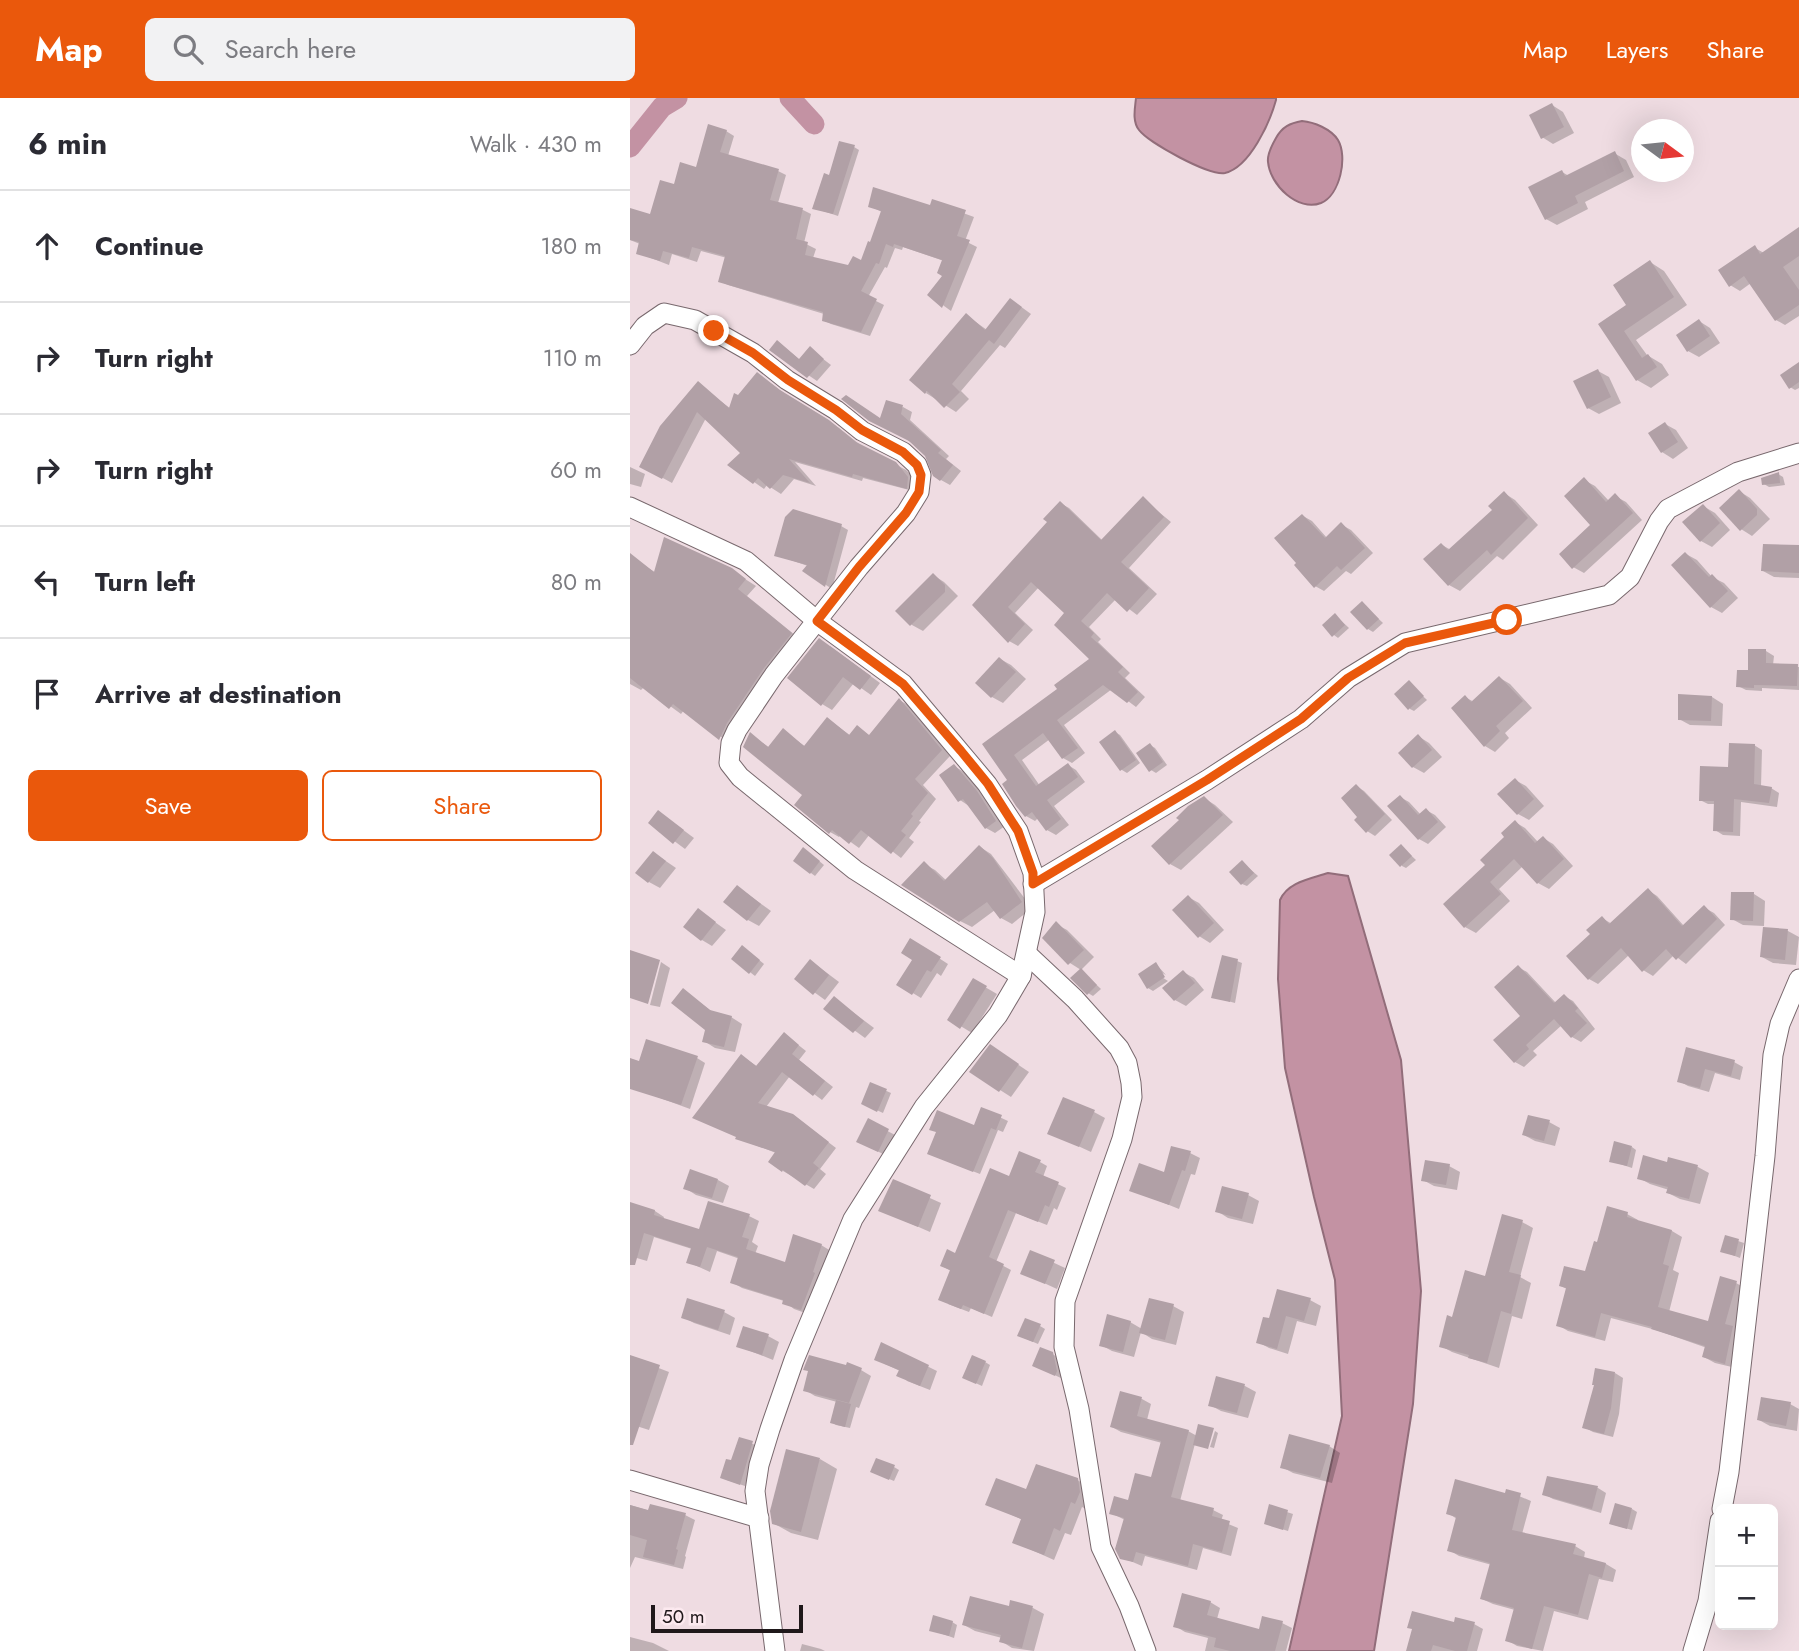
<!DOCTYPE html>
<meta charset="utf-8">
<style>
:root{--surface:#fff;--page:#f2f2f3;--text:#2b2b33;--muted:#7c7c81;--line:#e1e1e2;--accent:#ea580c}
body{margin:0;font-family:Jost,sans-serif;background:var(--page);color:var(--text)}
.controls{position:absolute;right:21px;bottom:21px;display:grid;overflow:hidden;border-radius:10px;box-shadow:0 7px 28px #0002}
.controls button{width:63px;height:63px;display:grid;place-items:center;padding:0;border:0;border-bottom:2px solid var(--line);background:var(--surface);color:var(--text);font:35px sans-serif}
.compass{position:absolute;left:1001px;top:21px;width:63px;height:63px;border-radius:50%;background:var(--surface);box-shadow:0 7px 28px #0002;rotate:105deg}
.scale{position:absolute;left:21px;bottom:18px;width:152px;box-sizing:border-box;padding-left:7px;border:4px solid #1f181a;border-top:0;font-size:19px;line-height:24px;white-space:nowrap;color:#1f181a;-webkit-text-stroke:5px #fce9ef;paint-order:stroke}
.stop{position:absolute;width:21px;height:21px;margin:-16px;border:5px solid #ea580c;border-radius:50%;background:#fff}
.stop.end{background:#ea580c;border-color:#fff;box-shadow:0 2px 7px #0008}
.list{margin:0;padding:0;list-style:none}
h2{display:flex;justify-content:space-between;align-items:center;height:91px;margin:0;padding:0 28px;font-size:30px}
h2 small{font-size:23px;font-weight:400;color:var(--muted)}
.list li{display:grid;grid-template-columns:46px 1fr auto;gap:21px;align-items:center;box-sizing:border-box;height:112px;padding:0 28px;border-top:2px solid var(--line)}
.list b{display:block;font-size:26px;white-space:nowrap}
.list em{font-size:23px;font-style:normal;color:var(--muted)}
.actions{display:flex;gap:14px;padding:21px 28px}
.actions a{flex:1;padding:16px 0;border:2px solid var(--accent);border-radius:10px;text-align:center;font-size:24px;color:var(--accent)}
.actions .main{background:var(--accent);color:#fff}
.icon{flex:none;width:38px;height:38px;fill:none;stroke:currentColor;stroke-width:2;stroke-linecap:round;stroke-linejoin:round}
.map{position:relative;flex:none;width:1169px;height:1553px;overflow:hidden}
header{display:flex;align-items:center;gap:42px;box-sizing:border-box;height:98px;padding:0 35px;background:var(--accent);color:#fff}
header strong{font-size:33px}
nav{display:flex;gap:38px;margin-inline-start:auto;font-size:24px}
.search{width:490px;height:63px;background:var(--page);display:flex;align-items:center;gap:18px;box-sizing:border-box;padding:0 24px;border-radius:10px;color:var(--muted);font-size:26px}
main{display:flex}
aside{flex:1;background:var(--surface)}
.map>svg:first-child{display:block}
.water{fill:#c392a3;stroke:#926d7a;stroke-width:2}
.shadow{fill:#0003}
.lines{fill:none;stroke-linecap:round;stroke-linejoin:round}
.canal{stroke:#c392a3;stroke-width:21}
.building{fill:#b1a0a6}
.street-casing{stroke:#78686d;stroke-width:21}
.street{stroke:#fff;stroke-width:19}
.route{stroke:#ea580c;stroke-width:9}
</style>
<header>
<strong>Map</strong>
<div class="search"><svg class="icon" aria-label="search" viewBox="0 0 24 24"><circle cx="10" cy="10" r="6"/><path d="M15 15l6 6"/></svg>Search here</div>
<nav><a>Map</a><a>Layers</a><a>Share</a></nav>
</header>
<main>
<aside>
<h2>6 min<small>Walk · 430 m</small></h2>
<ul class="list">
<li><svg class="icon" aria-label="ahead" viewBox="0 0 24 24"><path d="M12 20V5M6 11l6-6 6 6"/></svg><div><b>Continue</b></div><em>180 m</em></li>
<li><svg class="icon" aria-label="right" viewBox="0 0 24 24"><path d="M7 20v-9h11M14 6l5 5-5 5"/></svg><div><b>Turn right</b></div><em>110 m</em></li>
<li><svg class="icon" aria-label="right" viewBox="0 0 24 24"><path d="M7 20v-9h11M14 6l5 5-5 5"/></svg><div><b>Turn right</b></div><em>60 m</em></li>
<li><svg class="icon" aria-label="left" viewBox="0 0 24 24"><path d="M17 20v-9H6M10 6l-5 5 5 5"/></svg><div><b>Turn left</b></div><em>80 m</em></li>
<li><svg class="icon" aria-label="arrive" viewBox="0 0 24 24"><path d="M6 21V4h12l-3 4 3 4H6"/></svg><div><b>Arrive at destination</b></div></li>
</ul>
<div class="actions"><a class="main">Save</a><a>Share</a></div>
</aside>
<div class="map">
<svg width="1169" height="1553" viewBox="0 0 1169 1553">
<rect width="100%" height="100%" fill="#efdce2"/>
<!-- water -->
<g class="water">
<path d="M 506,0 L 646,0 L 646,2 C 640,24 620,69 595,75 C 579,78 519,45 509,32 C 502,23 505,10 506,0 Z"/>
<path d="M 672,23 C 684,24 701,31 708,42 C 718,59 710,97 691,105 C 668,114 640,87 638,64 C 637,56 642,47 646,40 C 652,29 660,25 672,23 Z"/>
<path d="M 698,775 L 718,778 L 771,962 L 791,1193 L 783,1306 L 744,1553 L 659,1553 L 712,1318 L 705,1182 L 684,1099 L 655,970 L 648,881 L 650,802 C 658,784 680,781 698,775 Z"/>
</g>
<!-- shadow -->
<g class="shadow">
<path d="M 922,7 L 933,14 L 944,35 L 923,46 L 912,39 Z"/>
<path d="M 96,33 L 104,38 L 98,58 L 148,73 L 156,77 L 148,105 L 173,112 L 181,116 L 174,145 L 186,151 L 183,160 L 219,169 L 232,164 L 241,146 L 252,114 L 240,108 L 301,109 L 303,104 L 344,119 L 335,143 L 347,149 L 321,213 L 299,197 L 314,178 L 314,163 L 273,149 L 272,152 L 265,150 L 257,170 L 255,169 L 238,199 L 254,207 L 240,238 L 201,226 L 193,222 L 194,216 L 98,187 L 90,183 L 97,160 L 71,153 L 67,164 L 42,156 L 39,167 L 8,155 L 10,146 L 0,142 L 0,117 L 21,118 L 45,88 L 67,71 Z"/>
<path d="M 224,49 L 229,52 L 208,118 L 184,110 L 200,79 Z"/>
<path d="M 984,55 L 996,62 L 1004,79 L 955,104 L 958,111 L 927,127 L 916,121 L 932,74 L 939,78 Z"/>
<path d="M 1169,131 L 1169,218 L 1155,227 L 1146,222 L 1121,185 L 1110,193 L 1100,187 L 1125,150 L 1134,155 Z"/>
<path d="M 1020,164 L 1034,173 L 1057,207 L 1006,242 L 1017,257 L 1032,266 L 1039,277 L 1021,290 L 1007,282 L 970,227 L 998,207 Z"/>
<path d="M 390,208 L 401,216 L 375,250 L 370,247 L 331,293 L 339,301 L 326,314 L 296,295 L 336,217 L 357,232 Z"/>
<path d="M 1069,223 L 1080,230 L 1090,245 L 1069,259 L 1058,253 Z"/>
<path d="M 148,244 L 170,262 L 180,251 L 201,267 L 187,283 L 141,252 Z"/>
<path d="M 1169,270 L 1169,290 L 1165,292 L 1160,289 Z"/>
<path d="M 968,273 L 979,279 L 991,305 L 969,316 L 958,310 Z"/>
<path d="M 127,276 L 161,300 L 209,330 L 234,350 L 276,372 L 286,381 L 287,394 L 233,380 L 232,383 L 165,364 L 186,388 L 164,381 L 151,396 L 137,387 L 134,391 L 100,367 L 113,355 L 76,320 L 42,385 L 11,368 L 68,286 L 101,311 Z"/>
<path d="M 273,309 L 282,314 L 280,322 L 319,358 L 316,361 L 331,373 L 320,387 L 311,382 L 297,357 L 252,322 Z"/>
<path d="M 1035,326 L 1046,332 L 1058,350 L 1043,361 L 1032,354 Z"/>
<path d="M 0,369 L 15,376 L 11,389 L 0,386 Z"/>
<path d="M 1148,376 L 1153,379 L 1155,387 L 1139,389 L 1134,386 Z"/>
<path d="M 954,382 L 965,388 L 979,403 L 985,398 L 996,404 L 1012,422 L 954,475 L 943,469 L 963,427 Z"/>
<path d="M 1109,393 L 1120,400 L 1140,421 L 1122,438 L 1111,431 Z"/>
<path d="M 874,395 L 885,402 L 908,427 L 873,462 L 867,458 L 830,493 L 819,487 L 812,447 L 821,452 L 864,412 Z"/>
<path d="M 513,401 L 541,424 L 499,470 L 527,496 L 507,517 L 486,501 L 459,529 L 471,541 L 468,544 L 500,575 L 495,580 L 515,599 L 506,609 L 482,591 L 434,627 L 455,655 L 442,665 L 433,660 L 420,641 L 392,662 L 410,688 L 438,667 L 446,672 L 455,684 L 424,708 L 439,727 L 426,737 L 417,732 L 408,720 L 405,723 L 396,718 L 380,682 L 354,646 L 429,591 L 462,561 L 437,515 L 409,489 L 385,515 L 403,532 L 388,548 L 379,543 L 344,507 L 419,424 L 430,405 L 439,410 L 473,443 Z"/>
<path d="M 1073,408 L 1085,415 L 1100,432 L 1082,449 L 1071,443 Z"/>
<path d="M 673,418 L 682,423 L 697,440 L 712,427 L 721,432 L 743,455 L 721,476 L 716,473 L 694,493 L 685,488 Z"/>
<path d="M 211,428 L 218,432 L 202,491 L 175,473 L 178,468 L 146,457 Z"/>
<path d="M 1169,449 L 1169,480 L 1144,479 L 1133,473 Z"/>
<path d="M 1056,456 L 1067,462 L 1082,479 L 1094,485 L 1108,500 L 1092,515 L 1081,509 Z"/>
<path d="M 3,460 L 26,475 L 101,472 L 126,488 L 117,498 L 171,542 L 101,646 L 54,612 L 51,616 L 14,589 L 11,592 L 0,586 L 0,461 Z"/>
<path d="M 303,477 L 314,484 L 328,498 L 293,533 L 282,527 L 268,513 Z"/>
<path d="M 732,505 L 753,525 L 743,534 L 738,531 Z"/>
<path d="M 705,517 L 719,530 L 708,540 L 704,537 Z"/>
<path d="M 200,548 L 250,585 L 241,597 L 224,585 L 202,612 L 192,606 Z"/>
<path d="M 1136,553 L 1144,558 L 1143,567 L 1169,569 L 1169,592 L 1132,590 L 1132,593 L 1116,592 L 1108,588 Z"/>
<path d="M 370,561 L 381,567 L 396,581 L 373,605 L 362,599 L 347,585 Z"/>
<path d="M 870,580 L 880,586 L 902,610 L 875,635 L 879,640 L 865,654 L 855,648 L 835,599 L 844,604 Z"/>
<path d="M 779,585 L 797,602 L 784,613 L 780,611 Z"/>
<path d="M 1082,599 L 1093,606 L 1092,628 L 1060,627 L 1049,621 Z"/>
<path d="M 269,602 L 278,607 L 320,658 L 293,687 L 306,701 L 289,723 L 291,724 L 279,740 L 284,744 L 271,760 L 240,736 L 229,750 L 211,737 L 209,739 L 200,734 L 175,697 L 121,637 L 140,650 L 153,633 L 176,649 L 198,621 L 221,638 L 236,635 L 240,638 Z"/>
<path d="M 485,634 L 490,637 L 510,665 L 497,675 L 492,672 Z"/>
<path d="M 788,638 L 799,645 L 812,659 L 794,675 L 783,669 Z"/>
<path d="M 520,647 L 525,650 L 537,667 L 526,675 L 521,672 Z"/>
<path d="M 1124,647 L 1132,652 L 1131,689 L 1141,690 L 1149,695 L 1147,709 L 1111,704 L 1110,738 L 1093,737 L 1085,732 L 1086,706 L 1078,706 L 1070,702 Z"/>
<path d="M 324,668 L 334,674 L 356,701 L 375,728 L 365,735 L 356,730 L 339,708 L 330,702 Z"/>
<path d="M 885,682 L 896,688 L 914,708 L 899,722 L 888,716 Z"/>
<path d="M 726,688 L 734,693 L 762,722 L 745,738 L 737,733 L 730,719 Z"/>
<path d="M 770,699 L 779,704 L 791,717 L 796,712 L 805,717 L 816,729 L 798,746 L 789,741 Z"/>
<path d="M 574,700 L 585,707 L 603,724 L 551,772 L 540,766 Z"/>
<path d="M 29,714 L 64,740 L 55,751 L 20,725 Z"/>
<path d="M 885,724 L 895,730 L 908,744 L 913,740 L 923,746 L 943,768 L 919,791 L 908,785 L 893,768 L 869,791 L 880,803 L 846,835 L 835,829 L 857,767 Z"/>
<path d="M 771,748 L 786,762 L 776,770 L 772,768 Z"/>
<path d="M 350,749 L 361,756 L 402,810 L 382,826 L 371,820 L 365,812 L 342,829 L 330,823 L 294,766 L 305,772 L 317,783 Z"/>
<path d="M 178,754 L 194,767 L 185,778 L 181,775 Z"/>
<path d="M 24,755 L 46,770 L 30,790 L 19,784 Z"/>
<path d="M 612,764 L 628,778 L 617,788 L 612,786 Z"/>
<path d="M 108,789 L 141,813 L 129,828 L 118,822 Z"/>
<path d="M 1018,792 L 1027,798 L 1054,828 L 1075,810 L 1084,815 L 1095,827 L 1056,866 L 1044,857 L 1023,878 L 1013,872 L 999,857 L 968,886 L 959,881 L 962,836 L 972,820 L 982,826 Z"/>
<path d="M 1124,796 L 1135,803 L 1134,828 L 1113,827 L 1102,821 Z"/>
<path d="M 558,799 L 569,805 L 594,832 L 580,845 L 569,838 Z"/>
<path d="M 68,812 L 96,832 L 82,848 L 72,842 Z"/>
<path d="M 426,826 L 437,832 L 464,859 L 451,872 L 440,865 Z"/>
<path d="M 1135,830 L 1158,833 L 1169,839 L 1166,867 L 1143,865 L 1132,859 Z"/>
<path d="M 281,842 L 318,866 L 311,878 L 307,875 L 291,900 L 268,886 L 284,862 Z"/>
<path d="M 117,852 L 134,866 L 125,878 L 103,861 Z"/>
<path d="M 181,863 L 209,884 L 195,902 L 166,881 Z"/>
<path d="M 607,863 L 612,865 L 605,905 L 583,899 Z"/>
<path d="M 31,864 L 40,870 L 30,909 L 20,907 Z"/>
<path d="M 526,866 L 536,877 L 529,873 L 527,876 L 538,883 L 523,893 L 518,890 Z"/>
<path d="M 888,869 L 897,874 L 926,905 L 934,898 L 943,903 L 965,931 L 951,944 L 942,939 L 932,927 L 903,953 L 907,957 L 894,969 L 885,964 L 866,943 L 893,918 Z"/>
<path d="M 451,872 L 471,891 L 463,898 L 458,895 Z"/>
<path d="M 553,874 L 564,880 L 574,892 L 556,908 L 545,902 Z"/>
<path d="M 343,882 L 367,896 L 342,935 L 319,921 Z"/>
<path d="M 53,892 L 84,915 L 101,919 L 112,926 L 105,954 L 85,950 L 74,943 L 77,932 Z"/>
<path d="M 204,900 L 244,930 L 235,940 L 195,911 Z"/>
<path d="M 162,942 L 176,953 L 169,962 L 203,989 L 192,1002 L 160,978 L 136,1009 L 172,1024 L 206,1050 L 190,1071 L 196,1076 L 184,1091 L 153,1073 L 146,1055 L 107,1040 L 112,958 L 128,969 Z"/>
<path d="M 1057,951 L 1104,964 L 1113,969 L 1110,982 L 1085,975 L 1079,994 L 1058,988 L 1049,983 Z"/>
<path d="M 371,955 L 399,974 L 381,999 L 342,974 Z"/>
<path d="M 67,960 L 75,965 L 60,1011 L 22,997 Z"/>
<path d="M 241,986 L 261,995 L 253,1015 L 238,1008 Z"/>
<path d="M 352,1011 L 378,1023 L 373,1034 L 368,1032 L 350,1076 L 299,1056 L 345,1029 Z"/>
<path d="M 464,1014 L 475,1020 L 461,1054 L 420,1035 Z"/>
<path d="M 238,1023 L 269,1039 L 259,1059 L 239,1049 Z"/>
<path d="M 919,1024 L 930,1030 L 925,1048 L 905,1043 L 894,1037 Z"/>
<path d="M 1002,1049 L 1006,1052 L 1002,1070 L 981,1063 Z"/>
<path d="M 560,1055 L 570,1060 L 565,1077 L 561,1076 L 549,1111 L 502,1092 L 536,1076 Z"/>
<path d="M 1039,1061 L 1068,1069 L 1079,1075 L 1070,1106 L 1050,1101 L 1038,1095 L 1039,1092 L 1020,1086 L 1009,1080 L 1038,1066 Z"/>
<path d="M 410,1064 L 417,1068 L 413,1079 L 436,1090 L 427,1112 L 424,1110 L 417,1127 L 386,1115 L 366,1164 L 381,1172 L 362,1219 L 341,1210 L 339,1214 L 318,1206 L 321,1173 L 312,1168 L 326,1157 L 380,1080 Z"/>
<path d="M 819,1068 L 830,1074 L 827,1092 L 804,1088 L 793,1082 Z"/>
<path d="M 88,1082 L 99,1088 L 93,1105 L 66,1097 L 55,1090 Z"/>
<path d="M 264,1084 L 311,1105 L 300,1134 L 250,1112 Z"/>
<path d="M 618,1097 L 629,1103 L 623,1126 L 598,1120 L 587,1113 Z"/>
<path d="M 0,1105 L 25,1113 L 34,1119 L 33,1122 L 70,1134 L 119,1118 L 129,1123 L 122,1144 L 128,1148 L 125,1156 L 156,1166 L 191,1147 L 201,1153 L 181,1217 L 164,1211 L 154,1203 L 112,1190 L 102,1184 L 110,1161 L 87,1153 L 80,1174 L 58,1164 L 62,1151 L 24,1139 L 17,1163 L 0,1158 Z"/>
<path d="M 997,1116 L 1008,1122 L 1007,1124 L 1042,1133 L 1052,1139 L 1043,1172 L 1049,1175 L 1039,1214 L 1079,1225 L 1106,1185 L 1117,1191 L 1105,1231 L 1113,1236 L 1106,1270 L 1085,1265 L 1074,1259 L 1077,1250 L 1026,1232 L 981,1220 L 975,1243 L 938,1233 L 928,1227 L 937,1191 L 931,1188 L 957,1176 L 968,1146 Z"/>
<path d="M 892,1124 L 903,1130 L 890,1179 L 901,1185 L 892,1221 L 882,1218 L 869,1270 L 822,1254 L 811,1248 L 823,1221 L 856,1180 Z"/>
<path d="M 1096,1139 L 1114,1145 L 1110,1160 L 1092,1153 Z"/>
<path d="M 401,1154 L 435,1170 L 427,1191 L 392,1175 Z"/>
<path d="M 58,1202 L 94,1214 L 105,1220 L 100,1237 L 64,1225 L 53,1219 Z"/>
<path d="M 680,1202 L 691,1208 L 686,1228 L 667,1223 L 658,1256 L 639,1250 L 628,1244 L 640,1222 Z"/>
<path d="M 543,1208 L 554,1214 L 546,1247 L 522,1241 L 511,1234 L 504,1259 L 482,1253 L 471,1247 L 500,1224 L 512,1231 Z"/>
<path d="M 410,1228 L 415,1231 L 408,1246 L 394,1240 Z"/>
<path d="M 138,1238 L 149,1244 L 143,1262 L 108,1248 Z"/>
<path d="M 252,1246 L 307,1273 L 300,1292 L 277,1283 L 270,1273 L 255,1266 Z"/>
<path d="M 422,1256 L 433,1262 L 437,1283 L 404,1267 Z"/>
<path d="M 0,1259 L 39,1274 L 19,1332 L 0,1326 Z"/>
<path d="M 355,1264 L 360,1267 L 352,1288 L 339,1282 Z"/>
<path d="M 231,1272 L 241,1278 L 229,1310 L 226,1309 L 220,1330 L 206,1327 L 202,1324 L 207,1304 L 185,1298 L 175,1292 L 180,1274 Z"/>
<path d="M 985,1275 L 993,1280 L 989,1316 L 983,1339 L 963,1334 L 954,1329 Z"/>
<path d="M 587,1280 L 615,1288 L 626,1294 L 618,1320 L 591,1313 L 580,1307 Z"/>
<path d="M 491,1295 L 512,1301 L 521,1306 L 517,1322 L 558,1333 L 567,1338 L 550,1403 L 583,1412 L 593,1417 L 591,1423 L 608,1430 L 601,1458 L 573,1450 L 567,1472 L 515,1458 L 512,1468 L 491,1459 L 495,1422 L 481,1415 L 499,1404 L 522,1381 L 532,1345 L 491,1334 L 482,1329 Z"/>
<path d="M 1160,1306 L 1169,1311 L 1167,1333 L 1140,1328 L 1129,1322 Z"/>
<path d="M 585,1333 L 588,1335 L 584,1350 L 580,1349 Z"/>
<path d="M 110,1341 L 128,1348 L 115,1388 L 97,1382 Z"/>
<path d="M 699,1348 L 710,1355 L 702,1385 L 663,1375 L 652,1369 Z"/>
<path d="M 190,1361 L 207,1371 L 188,1442 L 161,1435 L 143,1425 Z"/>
<path d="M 264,1369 L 269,1372 L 264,1383 L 247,1376 Z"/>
<path d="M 919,1380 L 968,1390 L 976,1395 L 971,1415 L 923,1401 L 914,1396 Z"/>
<path d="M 447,1382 L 458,1388 L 456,1411 L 452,1409 L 441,1437 L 435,1435 L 424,1462 L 384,1444 L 393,1422 L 358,1406 Z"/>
<path d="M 877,1393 L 901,1403 L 892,1436 L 945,1448 L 955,1454 L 954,1460 L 976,1466 L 986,1472 L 983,1484 L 969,1481 L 958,1522 L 924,1513 L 913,1553 L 887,1548 L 877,1542 L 885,1512 L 863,1506 L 852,1501 L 862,1467 L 829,1458 L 819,1452 L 827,1421 L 818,1415 L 876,1397 Z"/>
<path d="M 0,1407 L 20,1413 L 55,1417 L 65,1422 L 55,1458 L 56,1459 L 53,1471 L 5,1459 L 0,1470 Z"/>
<path d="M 641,1409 L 663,1416 L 658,1433 L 636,1426 Z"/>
<path d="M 1002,1411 L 1007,1414 L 1002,1432 L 981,1426 Z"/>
<path d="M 382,1504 L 403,1510 L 414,1516 L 404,1553 L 382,1550 L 371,1543 L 372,1540 L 345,1533 L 334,1527 L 380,1511 Z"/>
<path d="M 580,1504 L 590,1510 L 587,1521 L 630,1533 L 652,1525 L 662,1530 L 656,1553 L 575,1553 L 578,1540 L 555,1534 L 545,1528 Z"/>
<path d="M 322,1524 L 327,1527 L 324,1540 L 301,1532 Z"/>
<path d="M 844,1526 L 853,1531 L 847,1553 L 778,1553 L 825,1527 Z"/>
<path d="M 0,1539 L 23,1545 L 39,1553 L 0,1553 Z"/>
<path d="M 172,1546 L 191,1551 L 195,1553 L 170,1553 Z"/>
</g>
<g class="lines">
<!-- canal -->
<g class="canal">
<path d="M 160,0 L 184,26"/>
<path d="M 0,49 L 32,9 L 47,0"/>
</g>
</g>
<!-- building -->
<g class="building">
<path d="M 922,5 L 934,29 L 911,41 L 899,17 Z"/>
<path d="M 78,26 L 97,32 L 90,54 L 149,71 L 140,102 L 173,110 L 166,141 L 178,144 L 175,157 L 218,167 L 223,158 L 231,162 L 238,143 L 240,144 L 251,113 L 238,109 L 243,89 L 300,107 L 302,101 L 336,112 L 327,138 L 340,142 L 312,210 L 297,197 L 312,178 L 307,175 L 312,162 L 264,146 L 263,149 L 256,146 L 249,166 L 246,165 L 231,193 L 247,201 L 231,234 L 192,223 L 193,214 L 88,184 L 95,158 L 62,149 L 59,160 L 33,153 L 30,163 L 6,156 L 9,144 L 0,142 L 0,110 L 20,116 L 30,82 L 44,86 L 50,64 L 66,69 Z"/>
<path d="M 209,43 L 225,47 L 203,116 L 182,111 L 194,75 L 199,77 Z"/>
<path d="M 985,53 L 994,73 L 945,98 L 948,105 L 915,122 L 898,89 L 932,72 L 935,78 Z"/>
<path d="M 1169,129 L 1169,158 L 1153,169 L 1169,192 L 1169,207 L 1145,223 L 1114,178 L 1099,189 L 1088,172 L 1125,147 L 1130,156 Z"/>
<path d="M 1020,162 L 1044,199 L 994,233 L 1012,260 L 1018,256 L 1027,269 L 1006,283 L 968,226 L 996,207 L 983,187 Z"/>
<path d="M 380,200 L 392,209 L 364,246 L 359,242 L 322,286 L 330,294 L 314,310 L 297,293 L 295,296 L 279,282 L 336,215 L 355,232 Z"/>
<path d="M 1069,221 L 1080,238 L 1057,254 L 1046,237 Z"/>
<path d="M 147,242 L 169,261 L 180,248 L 194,261 L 177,280 L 139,252 Z"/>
<path d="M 1169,264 L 1169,284 L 1159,291 L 1150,277 Z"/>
<path d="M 968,271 L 981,299 L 957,311 L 943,283 Z"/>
<path d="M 127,274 L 150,292 L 199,322 L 226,344 L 266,364 L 278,379 L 277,391 L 223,376 L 222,379 L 159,361 L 180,385 L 153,377 L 140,391 L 128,380 L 123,386 L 97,367 L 110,355 L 67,314 L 32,381 L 9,369 L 30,328 L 68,283 L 99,310 L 104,295 L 108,297 Z"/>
<path d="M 216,297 L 250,320 L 256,302 L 273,307 L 271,316 L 311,352 L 308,355 L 323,367 L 310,383 L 303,378 L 295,358 L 279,343 L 239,323 L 211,301 Z"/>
<path d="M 1035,324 L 1048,344 L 1031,355 L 1018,335 Z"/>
<path d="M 1149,374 L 1150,385 L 1132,387 L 1131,380 Z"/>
<path d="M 954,379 L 976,404 L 985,395 L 1003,415 L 942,471 L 929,456 L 960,427 L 934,398 Z"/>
<path d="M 1109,391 L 1127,411 L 1127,417 L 1110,433 L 1089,410 Z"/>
<path d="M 874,393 L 898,420 L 861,457 L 857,452 L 818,488 L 793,461 L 811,445 L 818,452 L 862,412 L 858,408 Z"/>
<path d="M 513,398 L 534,419 L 491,464 L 519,490 L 497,514 L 477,495 L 451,523 L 464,535 L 461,539 L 493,569 L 488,574 L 508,594 L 497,605 L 473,587 L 427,622 L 448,650 L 432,661 L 413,635 L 384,657 L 406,688 L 438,665 L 448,679 L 417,702 L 431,721 L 416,733 L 402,714 L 395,719 L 386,708 L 372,686 L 377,682 L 352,646 L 427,591 L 424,587 L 459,561 L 424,527 L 434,515 L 401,484 L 378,509 L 395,526 L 378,545 L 342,507 L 417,424 L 413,421 L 430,403 L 471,442 Z"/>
<path d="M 1073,406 L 1090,425 L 1070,444 L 1052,424 Z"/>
<path d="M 163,411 L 212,426 L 195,489 L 172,473 L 177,467 L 144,458 L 155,419 Z"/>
<path d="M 672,416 L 695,440 L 711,424 L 735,450 L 711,472 L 707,468 L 684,490 L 664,467 L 666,465 L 644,440 Z"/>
<path d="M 34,439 L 102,470 L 116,481 L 108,491 L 162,535 L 134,570 L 97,625 L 89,642 L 43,606 L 39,611 L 0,580 L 0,455 L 24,474 Z"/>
<path d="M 1133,446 L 1169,447 L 1169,475 L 1131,473 Z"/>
<path d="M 1055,454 L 1079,479 L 1082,476 L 1098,493 L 1080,510 L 1041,467 Z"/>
<path d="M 303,475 L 315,487 L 315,494 L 280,528 L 265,513 Z"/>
<path d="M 732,503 L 749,521 L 737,532 L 720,514 Z"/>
<path d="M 705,515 L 715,527 L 702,539 L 692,527 Z"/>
<path d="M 189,540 L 241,578 L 230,592 L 213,579 L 191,608 L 157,580 Z"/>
<path d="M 1118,551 L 1136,551 L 1136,565 L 1168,566 L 1167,588 L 1124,587 L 1124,590 L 1106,589 L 1107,572 L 1118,572 Z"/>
<path d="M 369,559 L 386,574 L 361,600 L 345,585 Z"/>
<path d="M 869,578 L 893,603 L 866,628 L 870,633 L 854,649 L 821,610 L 835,597 L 841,604 Z"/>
<path d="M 779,582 L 794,598 L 778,612 L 764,596 Z"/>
<path d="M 1048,596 L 1082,598 L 1081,623 L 1048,622 Z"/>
<path d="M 269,600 L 312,652 L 285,681 L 298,695 L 281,716 L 283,718 L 271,733 L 276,737 L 261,756 L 231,732 L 219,746 L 202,732 L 199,736 L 164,707 L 172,697 L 113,649 L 120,634 L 138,649 L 153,630 L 174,648 L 197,619 L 219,637 L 227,627 L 239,637 Z"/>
<path d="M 485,632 L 506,662 L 490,673 L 469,644 Z"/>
<path d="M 788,636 L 802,652 L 782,670 L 768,655 Z"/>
<path d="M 520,645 L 533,664 L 519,674 L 506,655 Z"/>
<path d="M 1099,645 L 1125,646 L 1124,686 L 1142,689 L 1139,705 L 1104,701 L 1103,734 L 1083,733 L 1084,703 L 1069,703 L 1070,668 L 1098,669 Z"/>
<path d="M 324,666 L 347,693 L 366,723 L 355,731 L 333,701 L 328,704 L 309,677 Z"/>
<path d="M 885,680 L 904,701 L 887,717 L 867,696 Z"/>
<path d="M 726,686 L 755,716 L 736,735 L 724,722 L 727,719 L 711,700 Z"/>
<path d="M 770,697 L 788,717 L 796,710 L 808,724 L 788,742 L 757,708 Z"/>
<path d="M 574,698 L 593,717 L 539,767 L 521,748 L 549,722 L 546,720 L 558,708 Z"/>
<path d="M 28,712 L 54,732 L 43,746 L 18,725 Z"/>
<path d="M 885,722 L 905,745 L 913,738 L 934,761 L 907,786 L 884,761 L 860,784 L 871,796 L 834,830 L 813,806 L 855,767 L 850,762 L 874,739 L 871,735 Z"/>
<path d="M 771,746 L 782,758 L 770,769 L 759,757 Z"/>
<path d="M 349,747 L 363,760 L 392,804 L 370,821 L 357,804 L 329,824 L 271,787 L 294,763 L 314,783 Z"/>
<path d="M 173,749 L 190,763 L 180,776 L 163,763 Z"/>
<path d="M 23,753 L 36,763 L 18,785 L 5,775 Z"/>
<path d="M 612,762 L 624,775 L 611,787 L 599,774 Z"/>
<path d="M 107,787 L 131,806 L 117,823 L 93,804 Z"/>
<path d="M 1018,790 L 1052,828 L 1074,807 L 1087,821 L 1046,862 L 1036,851 L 1012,874 L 991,850 L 958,882 L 936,858 L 960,836 L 956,832 L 972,818 L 979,826 Z"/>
<path d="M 1101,794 L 1124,794 L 1123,823 L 1100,822 Z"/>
<path d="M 558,797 L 584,825 L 568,840 L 542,812 Z"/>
<path d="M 68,810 L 86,824 L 71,843 L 53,829 Z"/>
<path d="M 426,823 L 454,852 L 438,867 L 412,840 Z"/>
<path d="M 1133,829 L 1158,831 L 1155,862 L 1130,859 Z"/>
<path d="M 280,840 L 311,859 L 301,874 L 297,872 L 282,897 L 266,887 L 282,862 L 271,855 Z"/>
<path d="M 112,847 L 130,862 L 119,876 L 101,861 Z"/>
<path d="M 0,852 L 30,862 L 18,906 L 0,900 Z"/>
<path d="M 592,857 L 608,861 L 600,904 L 581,900 Z"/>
<path d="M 180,861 L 199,877 L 183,897 L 164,881 Z"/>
<path d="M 526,864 L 535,879 L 517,891 L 508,876 Z"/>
<path d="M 888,867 L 924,905 L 934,896 L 948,910 L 945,913 L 957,925 L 941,940 L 924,921 L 896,947 L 899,951 L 884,965 L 863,942 L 890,918 L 864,889 Z"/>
<path d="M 451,870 L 467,887 L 457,897 L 440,880 Z"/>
<path d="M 553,872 L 565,885 L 544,903 L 532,890 Z"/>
<path d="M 343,880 L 357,888 L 330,931 L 317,922 Z"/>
<path d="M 53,890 L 80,912 L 102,918 L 94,949 L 72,944 L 75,932 L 41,905 Z"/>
<path d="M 204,898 L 234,923 L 223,935 L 193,911 Z"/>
<path d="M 154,934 L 169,947 L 162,956 L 195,983 L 183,998 L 152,974 L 128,1005 L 163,1016 L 199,1044 L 183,1065 L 189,1070 L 175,1088 L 153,1072 L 152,1074 L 138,1064 L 145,1054 L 105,1041 L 106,1039 L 62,1020 L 111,956 L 126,968 Z"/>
<path d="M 16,941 L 68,958 L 51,1007 L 0,991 L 0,960 L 9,963 Z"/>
<path d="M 360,946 L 389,966 L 369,994 L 339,974 Z"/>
<path d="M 1056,949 L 1105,962 L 1101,978 L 1075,971 L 1070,990 L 1047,984 Z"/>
<path d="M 240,984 L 257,991 L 247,1014 L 231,1006 Z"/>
<path d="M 433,999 L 465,1012 L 449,1049 L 417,1036 Z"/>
<path d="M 351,1009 L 372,1017 L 366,1032 L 361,1030 L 343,1074 L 297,1056 L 306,1034 L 299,1032 L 307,1012 L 344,1027 Z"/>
<path d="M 898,1017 L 920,1022 L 914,1043 L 892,1037 Z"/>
<path d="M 238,1020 L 259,1031 L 248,1054 L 226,1044 Z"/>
<path d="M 984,1043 L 1002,1048 L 997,1068 L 979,1064 Z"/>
<path d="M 541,1048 L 561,1053 L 555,1073 L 552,1072 L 539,1107 L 499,1093 L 509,1065 L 534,1074 Z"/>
<path d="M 389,1053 L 411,1062 L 405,1074 L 429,1084 L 419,1109 L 415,1107 L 408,1124 L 378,1112 L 359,1159 L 374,1166 L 354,1216 L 333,1207 L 331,1211 L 308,1202 L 320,1172 L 310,1168 L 317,1151 L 325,1155 L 360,1070 L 379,1078 Z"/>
<path d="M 1013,1057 L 1037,1064 L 1038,1059 L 1068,1067 L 1059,1101 L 1036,1095 L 1038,1089 L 1007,1081 Z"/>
<path d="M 795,1062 L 820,1066 L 816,1087 L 791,1083 Z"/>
<path d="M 60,1071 L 88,1081 L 82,1100 L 53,1091 Z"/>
<path d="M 263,1081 L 301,1097 L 288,1129 L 248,1113 Z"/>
<path d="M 592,1088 L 619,1095 L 612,1121 L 585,1114 Z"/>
<path d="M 78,1103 L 120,1116 L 112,1139 L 119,1141 L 116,1151 L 155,1164 L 163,1136 L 192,1146 L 183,1174 L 185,1175 L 171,1212 L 152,1206 L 153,1202 L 100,1185 L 108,1159 L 77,1149 L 70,1169 L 56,1165 L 61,1150 L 14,1135 L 5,1167 L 0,1167 L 0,1104 L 25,1112 L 24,1117 L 69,1131 Z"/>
<path d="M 977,1108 L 998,1114 L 997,1119 L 1042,1132 L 1033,1166 L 1039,1168 L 1028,1209 L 1078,1223 L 1090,1178 L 1107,1183 L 1095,1226 L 1103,1228 L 1095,1266 L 1072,1259 L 1075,1248 L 1021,1231 L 1022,1229 L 971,1215 L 965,1239 L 926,1228 L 936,1190 L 929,1188 L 934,1168 L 955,1173 L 964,1143 L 967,1144 Z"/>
<path d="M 872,1116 L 893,1122 L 879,1174 L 891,1177 L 881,1216 L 871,1213 L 857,1265 L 838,1260 L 839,1257 L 809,1249 L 817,1217 L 822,1219 L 835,1172 L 855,1178 Z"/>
<path d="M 1095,1137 L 1109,1141 L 1105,1158 L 1090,1154 Z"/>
<path d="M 400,1152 L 425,1162 L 415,1186 L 390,1176 Z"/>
<path d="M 647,1191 L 681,1200 L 674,1223 L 656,1218 L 647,1251 L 626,1245 L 633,1219 L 639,1220 Z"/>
<path d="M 57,1200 L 95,1212 L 88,1232 L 51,1220 Z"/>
<path d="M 519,1200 L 544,1206 L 535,1242 L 509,1235 Z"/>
<path d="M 477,1216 L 501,1223 L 493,1254 L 469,1248 Z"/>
<path d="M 395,1220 L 411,1226 L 403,1244 L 387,1238 Z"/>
<path d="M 113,1228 L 139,1236 L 132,1257 L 106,1249 Z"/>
<path d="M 251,1244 L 299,1267 L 290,1288 L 266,1278 L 269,1272 L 244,1262 Z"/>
<path d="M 410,1249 L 423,1254 L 427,1273 L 425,1278 L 402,1268 Z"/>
<path d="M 0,1257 L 30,1267 L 3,1347 L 0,1347 Z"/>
<path d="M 179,1257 L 216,1267 L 217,1264 L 232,1270 L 219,1305 L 173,1293 L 178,1273 L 173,1272 Z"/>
<path d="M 342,1257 L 356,1263 L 346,1286 L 332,1280 Z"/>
<path d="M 965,1270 L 985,1274 L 981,1310 L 974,1336 L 952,1330 L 964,1287 L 962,1287 Z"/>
<path d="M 586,1278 L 615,1286 L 607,1315 L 578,1308 Z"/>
<path d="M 490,1293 L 512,1299 L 507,1318 L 559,1332 L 541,1399 L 584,1410 L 582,1418 L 600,1423 L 592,1454 L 563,1446 L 558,1468 L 506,1454 L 503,1464 L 490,1461 L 485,1451 L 494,1420 L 479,1416 L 484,1398 L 498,1402 L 505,1375 L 521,1379 L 531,1343 L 480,1329 Z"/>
<path d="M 1131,1299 L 1161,1304 L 1156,1328 L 1127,1322 Z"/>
<path d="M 206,1302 L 221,1306 L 215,1329 L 200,1325 Z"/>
<path d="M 568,1326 L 584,1330 L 578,1351 L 563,1347 Z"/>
<path d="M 659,1336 L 700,1347 L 690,1380 L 650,1370 Z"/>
<path d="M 109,1339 L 123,1343 L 110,1387 L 90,1380 L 96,1361 L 101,1362 Z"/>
<path d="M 156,1351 L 190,1360 L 171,1434 L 142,1426 L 140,1413 Z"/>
<path d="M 246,1360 L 265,1367 L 259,1382 L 240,1374 Z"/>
<path d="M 406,1366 L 448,1380 L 450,1394 L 445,1406 L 441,1404 L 430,1433 L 424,1430 L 414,1457 L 382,1445 L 391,1421 L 355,1407 L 366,1380 L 396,1391 Z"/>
<path d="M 917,1378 L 968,1388 L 962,1411 L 912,1397 Z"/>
<path d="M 825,1381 L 875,1395 L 876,1391 L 891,1395 L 882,1432 L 946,1446 L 943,1456 L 976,1465 L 972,1480 L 959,1476 L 948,1517 L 914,1508 L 902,1551 L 875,1543 L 884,1510 L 850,1501 L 860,1465 L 817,1453 L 826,1419 L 816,1416 Z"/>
<path d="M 985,1405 L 1002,1410 L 997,1431 L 979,1426 Z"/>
<path d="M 20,1406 L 56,1415 L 46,1451 L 48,1452 L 44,1467 L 13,1459 L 17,1442 L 0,1437 L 0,1407 L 18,1412 Z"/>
<path d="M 639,1406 L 658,1412 L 653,1432 L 634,1426 Z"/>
<path d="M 552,1495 L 581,1503 L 577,1517 L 629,1531 L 632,1518 L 653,1523 L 645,1553 L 600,1553 L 584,1549 L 586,1540 L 543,1529 Z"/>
<path d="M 340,1498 L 379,1508 L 380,1502 L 403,1508 L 392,1550 L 369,1544 L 371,1537 L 332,1527 Z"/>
<path d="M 782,1513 L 824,1524 L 825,1519 L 845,1524 L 837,1553 L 825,1553 L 803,1547 L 801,1553 L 776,1553 L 782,1531 L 777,1530 Z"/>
<path d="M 303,1517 L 323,1523 L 319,1538 L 299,1533 Z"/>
</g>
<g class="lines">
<defs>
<g id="street">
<path d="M 0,247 L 15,228 L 34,215 L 65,222 L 123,255 L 157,282 L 206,312 L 232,333 L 273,354 L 287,367 L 291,377 L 289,394 L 276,415 L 229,469 L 144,577 L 107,632 L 101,645 L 99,665 L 110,679 L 225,772 L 391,878"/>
<path d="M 0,409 L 116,463 L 187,523 L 273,586 L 357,686 L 388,733 L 403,775 L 405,814 L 391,878 L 368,917 L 294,1009 L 223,1121 L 164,1262 L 140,1331 L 129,1367 L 125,1393 L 145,1553"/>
<path d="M 403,786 L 577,682 L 671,621 L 718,580 L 775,545 L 979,497 L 1000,479 L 1029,423 L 1038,411 L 1108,374 L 1169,355"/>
<path d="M 397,856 L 445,901 L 489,950 L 497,965 L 501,985 L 502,999 L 492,1041 L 435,1203 L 434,1249 L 449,1311 L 471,1449 L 499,1508 L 516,1553"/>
<path d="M 0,1382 L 129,1420"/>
<path d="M 1092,1411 L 1099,1374 L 1135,1058 L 1143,957 L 1150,926 L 1169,881"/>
<path d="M 1063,1553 L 1078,1503 L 1090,1423"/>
</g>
</defs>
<!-- street casing -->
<use href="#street" class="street-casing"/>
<!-- street -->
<use href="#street" class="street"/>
</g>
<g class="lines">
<!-- route -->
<path class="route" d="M 84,233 L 123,255 L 158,282 L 206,312 L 232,332 L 273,354 L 287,367 L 291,377 L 289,394 L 276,415 L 229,469 L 187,523 L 273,586 L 331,653 L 358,686 L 388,733 L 403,775 L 403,786 L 577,682 L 671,621 L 718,580 L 775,545 L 877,522"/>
</g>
</svg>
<div class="controls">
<button>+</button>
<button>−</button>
</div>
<svg class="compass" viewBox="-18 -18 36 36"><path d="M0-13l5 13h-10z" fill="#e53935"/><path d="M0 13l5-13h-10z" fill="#7c7c81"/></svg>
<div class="scale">50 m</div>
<div class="stop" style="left:877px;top:522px"></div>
<div class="stop end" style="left:84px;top:233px"></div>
</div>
</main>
